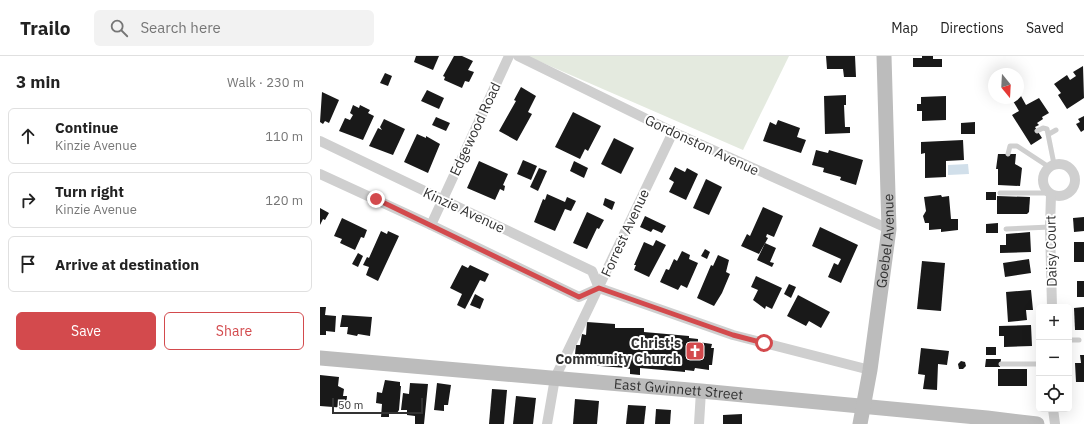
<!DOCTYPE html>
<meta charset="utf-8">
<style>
:root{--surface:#fff;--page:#f2f2f2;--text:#222;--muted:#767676;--line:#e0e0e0;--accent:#d34a4d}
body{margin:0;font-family:"IBM Plex Sans",sans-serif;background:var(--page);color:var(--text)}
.controls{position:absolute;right:12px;bottom:12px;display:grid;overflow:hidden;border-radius:6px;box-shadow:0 4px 16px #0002}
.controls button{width:36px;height:36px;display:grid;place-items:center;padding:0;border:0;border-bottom:1px solid var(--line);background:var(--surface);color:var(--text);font:20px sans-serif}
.compass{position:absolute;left:668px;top:12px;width:36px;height:36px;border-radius:50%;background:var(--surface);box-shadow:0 4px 16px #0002;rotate:162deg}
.scale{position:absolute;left:12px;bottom:10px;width:91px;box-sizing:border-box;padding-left:4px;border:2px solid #323232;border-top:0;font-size:11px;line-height:14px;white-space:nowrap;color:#323232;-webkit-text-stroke:3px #fff;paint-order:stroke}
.stop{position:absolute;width:12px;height:12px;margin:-9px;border:3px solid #d34a4d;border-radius:50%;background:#fff}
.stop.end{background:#d34a4d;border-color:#fff;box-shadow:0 1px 4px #0008}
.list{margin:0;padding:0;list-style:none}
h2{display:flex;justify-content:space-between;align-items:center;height:52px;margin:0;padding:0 16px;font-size:17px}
h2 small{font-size:13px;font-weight:400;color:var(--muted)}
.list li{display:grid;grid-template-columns:26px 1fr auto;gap:12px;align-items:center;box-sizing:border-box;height:56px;margin:0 8px 8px;padding:0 8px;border:1px solid var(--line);border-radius:6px}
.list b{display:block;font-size:15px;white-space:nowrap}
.list p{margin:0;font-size:13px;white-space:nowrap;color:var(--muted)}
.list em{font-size:13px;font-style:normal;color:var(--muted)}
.actions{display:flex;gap:8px;padding:12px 16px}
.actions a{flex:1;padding:9px 0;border:1px solid var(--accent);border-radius:6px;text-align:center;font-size:14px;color:var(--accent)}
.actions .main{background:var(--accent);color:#fff}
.icon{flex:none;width:22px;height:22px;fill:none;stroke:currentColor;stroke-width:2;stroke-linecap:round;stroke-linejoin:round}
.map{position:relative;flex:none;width:764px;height:368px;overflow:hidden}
header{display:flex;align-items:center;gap:24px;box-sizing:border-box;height:56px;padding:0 20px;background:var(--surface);border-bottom:1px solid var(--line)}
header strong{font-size:19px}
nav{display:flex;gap:22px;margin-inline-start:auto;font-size:14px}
.search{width:280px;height:36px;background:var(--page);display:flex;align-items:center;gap:10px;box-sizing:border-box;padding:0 14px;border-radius:6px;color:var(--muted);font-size:15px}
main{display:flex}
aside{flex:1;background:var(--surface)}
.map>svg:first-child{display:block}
.green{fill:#e4eadf}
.water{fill:#d1dfea}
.building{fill:#191919}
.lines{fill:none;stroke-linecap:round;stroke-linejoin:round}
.lane{stroke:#cfcfcf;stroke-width:5}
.street{stroke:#cfcfcf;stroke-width:10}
.secondary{stroke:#bcbcbc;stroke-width:15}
.route{stroke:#d34a4d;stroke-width:5}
.labels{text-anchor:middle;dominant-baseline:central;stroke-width:4;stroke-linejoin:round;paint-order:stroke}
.street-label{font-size:14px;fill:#323232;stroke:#fff}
.poi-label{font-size:14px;font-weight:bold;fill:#323232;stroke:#fff;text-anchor:end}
</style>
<header>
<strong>Trailo</strong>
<div class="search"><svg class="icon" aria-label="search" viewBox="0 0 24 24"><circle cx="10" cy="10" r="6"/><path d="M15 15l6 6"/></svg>Search here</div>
<nav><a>Map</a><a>Directions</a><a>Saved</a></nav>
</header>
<main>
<aside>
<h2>3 min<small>Walk · 230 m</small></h2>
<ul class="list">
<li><svg class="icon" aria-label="ahead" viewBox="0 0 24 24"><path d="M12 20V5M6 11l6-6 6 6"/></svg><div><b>Continue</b><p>Kinzie Avenue</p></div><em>110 m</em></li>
<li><svg class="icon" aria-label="right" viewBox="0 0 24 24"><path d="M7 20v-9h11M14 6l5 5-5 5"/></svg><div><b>Turn right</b><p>Kinzie Avenue</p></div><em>120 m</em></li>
<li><svg class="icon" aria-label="arrive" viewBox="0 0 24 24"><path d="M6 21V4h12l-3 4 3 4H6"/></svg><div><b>Arrive at destination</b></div></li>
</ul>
<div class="actions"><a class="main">Save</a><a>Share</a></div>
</aside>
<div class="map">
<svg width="764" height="368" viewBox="0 0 764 368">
<rect width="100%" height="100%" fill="#fff"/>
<!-- green -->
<path class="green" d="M 207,0 L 469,0 L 423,94 Z"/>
<!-- water -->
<path class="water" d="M 648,108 L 649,118 L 628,119 L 628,109 Z"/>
<!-- building -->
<g class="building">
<path d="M 96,0 L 119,0 L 113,14 L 94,6 Z"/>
<path d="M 134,0 L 142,0 L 153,5 L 148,14 L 154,16 L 149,26 L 145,25 L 142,32 L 124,24 L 125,21 L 123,20 Z"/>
<path d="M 506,0 L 535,0 L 536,21 L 524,21 L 523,13 L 507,13 Z"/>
<path d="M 602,0 L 613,0 L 613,3 L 622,3 L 622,11 L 593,11 L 593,2 L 602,2 Z"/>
<path d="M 763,10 L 764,42 L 747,53 L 738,39 L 741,37 L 734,28 L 747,19 L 750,24 L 756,20 L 753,16 Z"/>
<path d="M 65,17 L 72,20 L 68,30 L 60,27 Z"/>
<path d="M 201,31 L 216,40 L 208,56 L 212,58 L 197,85 L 179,75 L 196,45 L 194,44 Z"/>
<path d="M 107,34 L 124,42 L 119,53 L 101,45 Z"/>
<path d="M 2,36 L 19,44 L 9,67 L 5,65 L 3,68 L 0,66 Z"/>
<path d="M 526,39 L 526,49 L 524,49 L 525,71 L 530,71 L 530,77 L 505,78 L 504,40 Z"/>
<path d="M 626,40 L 626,64 L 602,65 L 602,55 L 597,55 L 597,48 L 601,48 L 601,41 Z"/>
<path d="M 701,40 L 706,49 L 719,42 L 729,57 L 722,61 L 723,63 L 717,67 L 719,69 L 715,71 L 722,82 L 711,89 L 692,59 L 699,55 L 693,45 Z"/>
<path d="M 33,49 L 39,52 L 40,49 L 50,54 L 48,57 L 54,60 L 43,84 L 19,75 L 25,62 L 30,64 L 33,59 L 30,57 Z"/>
<path d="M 253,56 L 281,70 L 268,95 L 265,93 L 260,103 L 235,91 Z"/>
<path d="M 764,60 L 764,74 L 761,76 L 756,68 L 760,66 L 758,63 Z"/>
<path d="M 116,61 L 130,67 L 126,75 L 112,69 Z"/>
<path d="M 64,63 L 85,73 L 73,99 L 49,90 L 58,72 L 62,74 L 60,71 Z"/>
<path d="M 458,64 L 480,72 L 477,81 L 486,84 L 481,97 L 443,85 L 450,66 L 456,69 Z"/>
<path d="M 655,66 L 655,78 L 641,78 L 641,67 Z"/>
<path d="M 97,78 L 106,82 L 106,80 L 120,88 L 108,117 L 84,106 Z"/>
<path d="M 294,82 L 314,92 L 301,118 L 281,108 Z"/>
<path d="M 643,84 L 644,104 L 626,105 L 626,121 L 605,122 L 605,97 L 601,98 L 601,86 Z"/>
<path d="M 496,94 L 508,97 L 509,94 L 543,104 L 536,129 L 520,124 L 521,121 L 503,116 L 504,112 L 492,109 Z"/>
<path d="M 678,98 L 696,98 L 695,108 L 702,112 L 700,130 L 678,129 L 678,113 L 676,113 Z"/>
<path d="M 203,104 L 217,110 L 211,124 L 197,118 Z"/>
<path d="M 159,105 L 188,118 L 183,129 L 185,130 L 184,135 L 180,133 L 175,144 L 147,132 Z"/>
<path d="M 254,105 L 268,112 L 264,122 L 250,115 Z"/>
<path d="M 355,111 L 365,116 L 367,112 L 378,118 L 366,144 L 349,136 L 354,126 L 349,123 Z"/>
<path d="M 219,112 L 227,115 L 218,135 L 210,131 Z"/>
<path d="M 386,123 L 402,131 L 389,159 L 373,152 Z"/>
<rect x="666" y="136" width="10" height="8"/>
<path d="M 227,138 L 245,146 L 247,141 L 256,145 L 251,155 L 245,153 L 235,175 L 214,166 L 223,143 L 225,144 Z"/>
<path d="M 621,139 L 622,141 L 629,140 L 631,163 L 638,163 L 638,174 L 621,176 L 621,173 L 609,174 L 609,167 L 605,167 L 603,160 L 606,155 L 604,141 Z"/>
<path d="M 677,140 L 710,141 L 709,156 L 707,158 L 677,158 Z"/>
<path d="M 285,142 L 295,146 L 292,154 L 283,149 Z"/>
<path d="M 443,151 L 463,160 L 454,181 L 447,178 L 446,181 L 448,182 L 439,198 L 421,190 L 427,178 L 430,180 Z"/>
<path d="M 0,152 L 9,157 L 5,164 L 3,163 L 0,169 Z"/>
<path d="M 267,156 L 284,164 L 279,173 L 277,172 L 267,193 L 253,187 Z"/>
<path d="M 325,160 L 346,170 L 342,177 L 333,173 L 331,176 L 320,171 Z"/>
<path d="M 764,161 L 764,175 L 754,176 L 753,162 Z"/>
<path d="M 22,162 L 47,174 L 44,182 L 41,181 L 35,194 L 20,187 L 22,183 L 14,180 Z"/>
<path d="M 678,167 L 678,177 L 666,177 L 666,168 Z"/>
<path d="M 500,171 L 538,189 L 521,227 L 508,221 L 514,207 L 518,209 L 521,203 L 492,190 Z"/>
<path d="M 61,175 L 67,178 L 68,175 L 79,180 L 58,225 L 46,219 L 49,211 L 43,209 L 47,201 L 49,202 Z"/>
<path d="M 710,176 L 711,196 L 680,197 L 680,189 L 686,189 L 686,178 Z"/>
<path d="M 336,184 L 346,189 L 329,221 L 314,214 L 316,209 L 314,209 L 324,186 L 333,190 Z"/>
<rect x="754" y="186" width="10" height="20"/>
<path d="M 445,187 L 456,192 L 450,206 L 454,207 L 452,211 L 437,204 Z"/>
<path d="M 385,193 L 390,196 L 387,203 L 381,200 Z"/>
<path d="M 362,195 L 370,199 L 369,203 L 378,207 L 367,232 L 361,229 L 358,234 L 340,226 L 346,213 L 349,214 L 354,203 L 357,205 Z"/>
<path d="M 38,197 L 43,200 L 38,211 L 32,208 Z"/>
<path d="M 398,199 L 409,204 L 406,216 L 410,218 L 402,237 L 394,250 L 377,242 L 391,209 L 393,210 Z"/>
<path d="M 709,203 L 711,217 L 685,221 L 683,207 Z"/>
<path d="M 602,205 L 625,207 L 621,255 L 597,253 Z"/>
<path d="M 142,209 L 148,212 L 150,209 L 169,218 L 165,226 L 160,224 L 145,253 L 137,249 L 142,238 L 130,232 Z"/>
<path d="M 436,220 L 462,232 L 452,253 L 446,250 L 445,253 L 433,244 L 438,234 L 431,231 Z"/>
<rect x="757" y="225" width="7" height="16"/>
<path d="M 469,228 L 476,231 L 471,242 L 464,238 Z"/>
<path d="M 711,234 L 713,254 L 706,254 L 707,264 L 688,266 L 686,236 Z"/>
<path d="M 155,238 L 164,243 L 160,253 L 150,249 Z"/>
<path d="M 478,239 L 510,256 L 501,272 L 489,265 L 486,270 L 467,260 Z"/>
<path d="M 0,251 L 6,251 L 5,259 L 16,260 L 15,276 L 6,275 L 6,279 L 0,279 Z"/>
<path d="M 764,251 L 764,274 L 755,274 L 754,252 Z"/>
<path d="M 22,259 L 52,261 L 50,280 L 38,278 L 37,280 L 27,278 L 28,271 L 20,271 Z"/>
<path d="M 267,266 L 295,268 L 295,272 L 324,272 L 324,276 L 369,280 L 369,282 L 378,283 L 378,286 L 392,288 L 391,292 L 394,292 L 392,309 L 389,309 L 389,314 L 375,312 L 374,315 L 365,314 L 365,316 L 320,312 L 320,319 L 310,318 L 310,313 L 306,312 L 254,308 L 256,289 L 260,289 L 262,278 L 266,279 Z"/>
<path d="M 711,269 L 712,290 L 684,291 L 684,280 L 679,280 L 679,270 Z"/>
<rect x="666" y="291" width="10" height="8"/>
<path d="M 601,292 L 629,295 L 627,309 L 618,308 L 617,334 L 603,333 L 605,319 L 598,318 Z"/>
<path d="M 760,299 L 764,299 L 764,326 L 756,326 L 755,307 L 761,307 Z"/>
<path d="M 666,303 L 681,303 L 680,311 L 665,311 Z"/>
<path d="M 641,305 L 645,306 L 646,310 L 643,313 L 639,313 L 638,308 Z"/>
<rect x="678" y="313" width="29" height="17"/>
<path d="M 0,319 L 19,321 L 18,330 L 24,333 L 23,340 L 27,340 L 26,352 L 0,350 Z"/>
<path d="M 65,324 L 80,326 L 80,330 L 81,330 L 79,354 L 77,357 L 69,356 L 69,361 L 61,361 L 62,348 L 56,347 L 57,336 L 62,337 Z"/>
<path d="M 90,327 L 108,328 L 104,368 L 95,368 L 95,360 L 87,359 L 87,354 L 81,354 L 83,337 L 89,338 Z"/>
<path d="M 117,327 L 131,329 L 128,349 L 124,349 L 124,355 L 114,354 Z"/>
<path d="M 172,333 L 187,334 L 184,368 L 169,368 Z"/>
<path d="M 196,340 L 216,342 L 213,368 L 193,368 Z"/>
<path d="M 255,343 L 279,345 L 277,368 L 253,368 Z"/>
<path d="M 308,349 L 326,350 L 324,368 L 306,368 Z"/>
<path d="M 336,353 L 351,354 L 350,368 L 335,368 Z"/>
<path d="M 422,358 L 422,368 L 403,368 L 403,359 Z"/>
</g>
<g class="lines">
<!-- lane -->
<g class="lane">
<path d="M 717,75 L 723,72 L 727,73 L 734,108"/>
<path d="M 729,78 L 736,74"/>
<path d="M 688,98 L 690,90 L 697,90 L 729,111"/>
<path d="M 680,137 L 729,137"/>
<path d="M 686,173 L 730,171"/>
<path d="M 749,284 L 759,284"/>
<path d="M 681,308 L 719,308"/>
</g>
<!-- street -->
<g class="street">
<path d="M 198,0 L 353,76 L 569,173"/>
<path d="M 0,85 L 272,215 L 279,232"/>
<circle cx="739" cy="124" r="16"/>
<path d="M 0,118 L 111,169 L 259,241 L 279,232 L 413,279 L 550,314"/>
<path d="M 731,139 L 730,171 L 732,251"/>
<path d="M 111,169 L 189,0"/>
<path d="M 733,353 L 735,368"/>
<path d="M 227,368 L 235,322 L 353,76"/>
<path d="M 379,368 L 381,335"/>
</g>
<!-- secondary -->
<g class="secondary">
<path id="s1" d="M 0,302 L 381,335 L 667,362 L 717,368"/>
<path id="s2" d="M 540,368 L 550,314 L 569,173 L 564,0"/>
</g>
</g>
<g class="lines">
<!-- route -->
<path class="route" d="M 56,143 L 259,241 L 279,232 L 413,279 L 444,287"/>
</g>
<!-- icons -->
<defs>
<symbol id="church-square" viewBox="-11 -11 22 22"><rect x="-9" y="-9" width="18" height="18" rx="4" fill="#d34a4d" stroke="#fff"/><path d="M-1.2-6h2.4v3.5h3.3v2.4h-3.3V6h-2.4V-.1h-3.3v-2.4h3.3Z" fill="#fff"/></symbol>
</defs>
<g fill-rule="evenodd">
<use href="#church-square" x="364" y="284" width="22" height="22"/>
</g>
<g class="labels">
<!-- street labels -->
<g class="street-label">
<text transform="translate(155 73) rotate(-65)">Edgewood Road</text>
<text transform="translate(382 89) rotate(25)">Gordonston Avenue</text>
<text transform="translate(144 154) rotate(25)">Kinzie Avenue</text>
<text transform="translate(305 177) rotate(-65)">Forrest Avenue</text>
<text stroke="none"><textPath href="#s2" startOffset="185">Goebel Avenue</textPath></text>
<text transform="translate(731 195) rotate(-91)">Daisy Court</text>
<text stroke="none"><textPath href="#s1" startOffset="360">East Gwinnett Street</textPath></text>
</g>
<!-- poi labels -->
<g class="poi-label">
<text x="361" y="287">Christ's<tspan x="361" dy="16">Community Church</tspan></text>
</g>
</g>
</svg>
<div class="controls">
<button>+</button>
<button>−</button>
<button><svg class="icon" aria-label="locate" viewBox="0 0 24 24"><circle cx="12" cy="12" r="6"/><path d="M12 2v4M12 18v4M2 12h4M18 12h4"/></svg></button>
</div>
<svg class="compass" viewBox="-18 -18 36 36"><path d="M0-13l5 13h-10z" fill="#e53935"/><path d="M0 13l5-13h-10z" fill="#767676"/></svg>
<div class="scale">50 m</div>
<div class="stop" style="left:444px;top:287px"></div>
<div class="stop end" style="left:56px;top:143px"></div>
</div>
</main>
